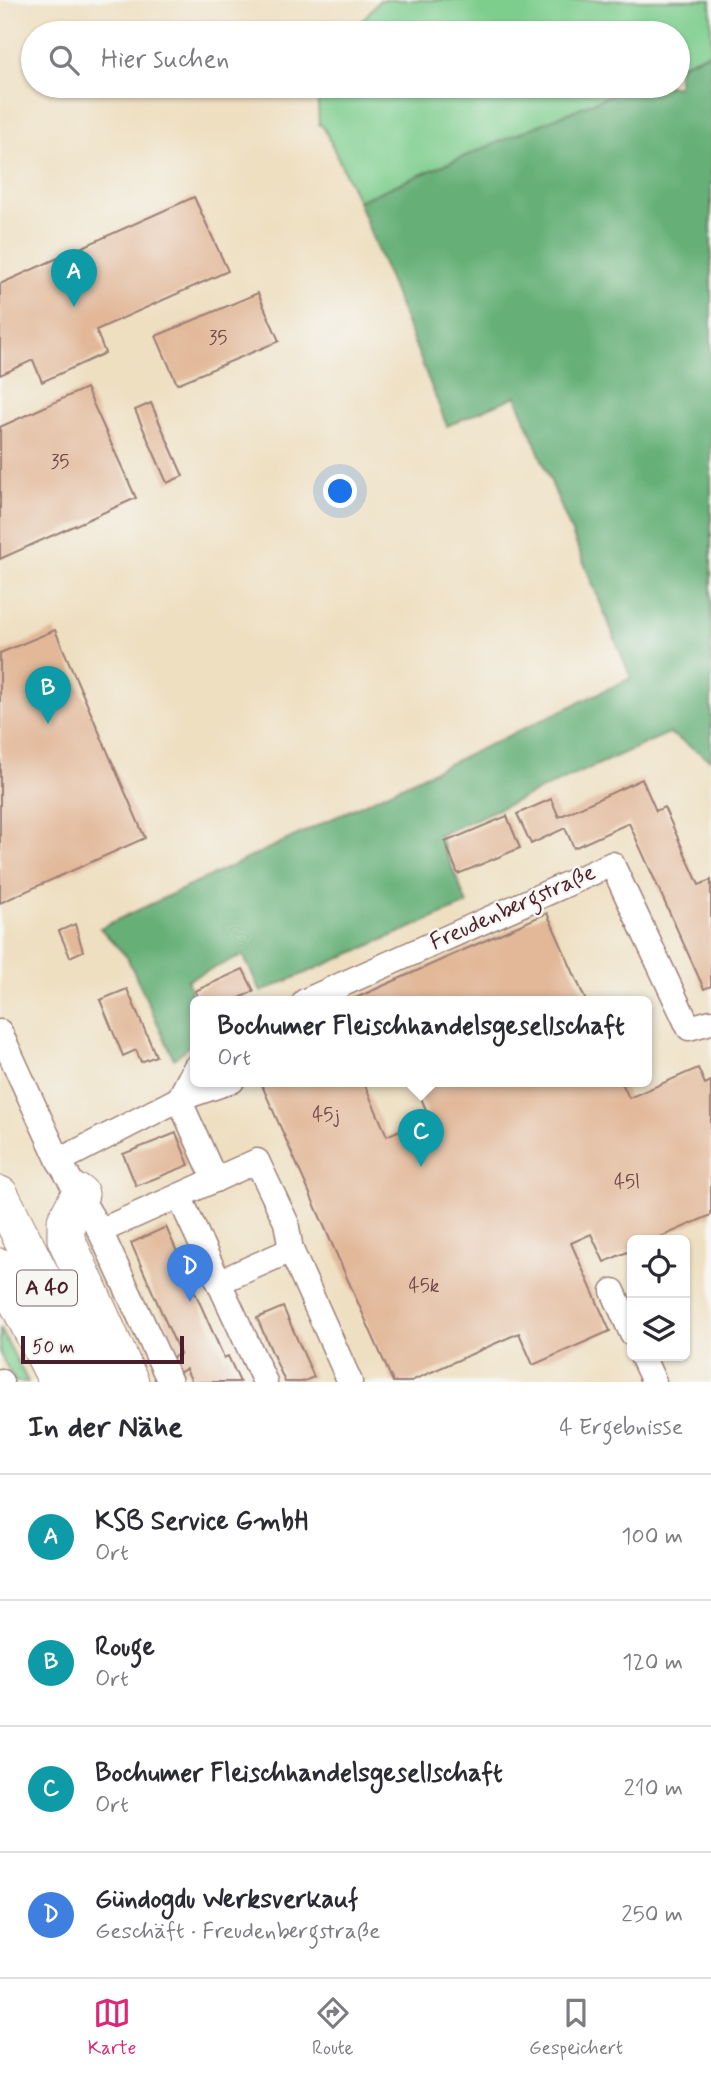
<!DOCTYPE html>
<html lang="de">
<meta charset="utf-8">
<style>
:root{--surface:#fff;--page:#f2f2f3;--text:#2b2b33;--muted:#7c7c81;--line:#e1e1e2;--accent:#db2777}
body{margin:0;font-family:Mynerve,sans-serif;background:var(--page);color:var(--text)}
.controls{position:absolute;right:21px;bottom:21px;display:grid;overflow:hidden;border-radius:10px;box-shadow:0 2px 5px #0004}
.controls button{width:63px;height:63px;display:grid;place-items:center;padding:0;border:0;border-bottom:2px solid var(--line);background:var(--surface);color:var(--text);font:35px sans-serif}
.scale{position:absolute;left:21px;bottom:18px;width:163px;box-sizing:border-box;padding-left:7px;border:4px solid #4a1f2b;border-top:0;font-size:19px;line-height:24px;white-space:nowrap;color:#4a1f2b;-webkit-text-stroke:5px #f6f6f2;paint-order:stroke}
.you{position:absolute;left:341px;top:492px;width:24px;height:24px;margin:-18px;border:5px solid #fff;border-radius:50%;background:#1a73e8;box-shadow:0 0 0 10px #1a73e833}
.badge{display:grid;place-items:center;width:46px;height:46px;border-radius:50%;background:var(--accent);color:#fff;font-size:23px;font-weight:700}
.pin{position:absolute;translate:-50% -58px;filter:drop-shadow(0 2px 4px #0008)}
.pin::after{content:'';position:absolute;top:37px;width:24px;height:21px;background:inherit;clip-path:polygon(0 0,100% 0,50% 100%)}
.popup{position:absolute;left:190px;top:996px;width:462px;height:91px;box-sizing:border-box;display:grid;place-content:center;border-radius:10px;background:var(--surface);filter:drop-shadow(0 2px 5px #0005);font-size:23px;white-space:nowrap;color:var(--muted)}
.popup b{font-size:26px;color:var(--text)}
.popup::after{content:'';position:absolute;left:50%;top:100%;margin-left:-14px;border:14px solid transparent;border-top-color:var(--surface)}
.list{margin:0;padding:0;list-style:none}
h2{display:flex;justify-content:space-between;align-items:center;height:91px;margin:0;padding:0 28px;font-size:30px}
h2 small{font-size:23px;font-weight:400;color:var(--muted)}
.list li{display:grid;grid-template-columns:46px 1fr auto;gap:21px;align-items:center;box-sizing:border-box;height:126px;padding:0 28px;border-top:2px solid var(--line)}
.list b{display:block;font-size:26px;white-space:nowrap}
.list p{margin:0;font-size:23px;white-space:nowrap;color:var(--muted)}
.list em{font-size:23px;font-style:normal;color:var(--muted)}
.icon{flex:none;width:38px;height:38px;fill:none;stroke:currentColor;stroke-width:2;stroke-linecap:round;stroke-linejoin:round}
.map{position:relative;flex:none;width:711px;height:1382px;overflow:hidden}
.search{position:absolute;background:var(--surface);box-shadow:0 2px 5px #0004;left:21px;right:21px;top:21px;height:77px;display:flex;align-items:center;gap:18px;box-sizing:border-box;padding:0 24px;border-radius:38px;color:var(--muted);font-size:26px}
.sheet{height:595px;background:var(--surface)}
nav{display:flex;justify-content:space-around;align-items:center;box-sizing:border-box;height:98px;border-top:2px solid var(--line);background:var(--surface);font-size:19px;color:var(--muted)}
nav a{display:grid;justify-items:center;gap:4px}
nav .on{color:var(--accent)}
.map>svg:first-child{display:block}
.green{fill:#7dcd8d;stroke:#64765c;stroke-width:2}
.forest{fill:#66b078;stroke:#586852;stroke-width:2}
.building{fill:#e2b899}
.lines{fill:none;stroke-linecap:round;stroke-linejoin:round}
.minor-casing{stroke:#9c7f76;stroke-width:27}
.highway-casing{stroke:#9c7f76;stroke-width:39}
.minor{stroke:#fff;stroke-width:24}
.highway{stroke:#fff;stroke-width:37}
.labels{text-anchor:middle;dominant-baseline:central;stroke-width:5;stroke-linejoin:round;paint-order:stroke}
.number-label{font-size:19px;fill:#704546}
.shield{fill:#f6f6f2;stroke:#7e6067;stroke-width:2}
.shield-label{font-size:21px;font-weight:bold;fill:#4a1f2b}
.street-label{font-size:23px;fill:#4a1f2b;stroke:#f6f6f2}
</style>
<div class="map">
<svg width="711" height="1382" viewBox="0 0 711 1382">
<rect width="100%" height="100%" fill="#f6f6f2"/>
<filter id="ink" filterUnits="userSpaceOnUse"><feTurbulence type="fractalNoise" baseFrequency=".0143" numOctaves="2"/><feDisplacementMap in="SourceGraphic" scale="14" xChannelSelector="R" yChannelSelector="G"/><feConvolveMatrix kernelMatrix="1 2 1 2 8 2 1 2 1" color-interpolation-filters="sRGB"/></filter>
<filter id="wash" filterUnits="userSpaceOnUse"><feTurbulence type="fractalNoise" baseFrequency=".00686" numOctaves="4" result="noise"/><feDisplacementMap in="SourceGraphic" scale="28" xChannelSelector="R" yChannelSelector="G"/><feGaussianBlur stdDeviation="1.57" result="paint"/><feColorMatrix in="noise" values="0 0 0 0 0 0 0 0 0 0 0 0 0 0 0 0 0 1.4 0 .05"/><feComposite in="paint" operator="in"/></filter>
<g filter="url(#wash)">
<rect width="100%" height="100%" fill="#eedfc1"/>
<!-- green -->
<g class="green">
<path d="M 380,0 L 711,0 L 711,52 L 678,66 L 678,33 L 351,33 Z"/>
<path d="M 317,86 L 632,86 L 358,201 L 324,128 L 319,124 Z"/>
<path d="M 0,1328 L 28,1382 L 15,1382 L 0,1354 Z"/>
</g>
<!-- forest -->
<path class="forest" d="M 711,52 L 711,760 L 669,733 L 439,835 L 467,904 L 261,992 L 243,955 L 187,980 L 195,1002 L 195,1041 L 174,1059 L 127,957 L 100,928 L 631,678 L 516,396 L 447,426 L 358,201 L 632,86 L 678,86 L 678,66 Z"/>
<g id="blocks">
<!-- building -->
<g class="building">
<path d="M 194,197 L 228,271 L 96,330 L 105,353 L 42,382 L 33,360 L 0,375 L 0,284 Z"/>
<path d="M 258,293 L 279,341 L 177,384 L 156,336 Z"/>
<path d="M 86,388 L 136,498 L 0,559 L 0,427 Z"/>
<path d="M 151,403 L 183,476 L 167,483 L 135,410 Z"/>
<path d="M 55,630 L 145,838 L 0,903 L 0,653 Z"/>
<path d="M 642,779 L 656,811 L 664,807 L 699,885 L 711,880 L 711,986 L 704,989 L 629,823 L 574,848 L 565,828 L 531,844 L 517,814 L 551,799 L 559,817 Z"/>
<path d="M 507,816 L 520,848 L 458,874 L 445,842 Z"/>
<path d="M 547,913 L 586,1001 L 349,1001 Z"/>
<path d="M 75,924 L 83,951 L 70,957 L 59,931 Z"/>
<path d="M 243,969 L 254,991 L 234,1001 L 200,1001 L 195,991 Z"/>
<path d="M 127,989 L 156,1056 L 141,1062 L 136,1050 L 123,1056 L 100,1000 Z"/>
<path d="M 698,1068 L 705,1084 L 711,1081 L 711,1215 L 654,1240 L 632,1240 L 632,1250 L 604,1262 L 591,1234 L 571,1243 L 610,1331 L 533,1365 L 519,1333 L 409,1382 L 393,1382 L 260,1081 L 363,1081 L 387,1136 L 429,1117 L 414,1081 L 621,1081 L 629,1098 Z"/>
<path d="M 176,1133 L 189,1165 L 136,1186 L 123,1154 Z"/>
<path d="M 166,1227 L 222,1353 L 224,1358 L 228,1356 L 240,1382 L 192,1382 L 186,1369 L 178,1373 L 171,1358 L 180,1354 L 131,1243 Z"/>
<path d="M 283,1307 L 314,1377 L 302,1382 L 285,1382 L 257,1318 Z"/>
</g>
</g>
</g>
<g filter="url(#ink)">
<use href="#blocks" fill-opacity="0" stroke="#9c7f76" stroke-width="2"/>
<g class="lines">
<defs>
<g id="minor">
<path d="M 305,1001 L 612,864 L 689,1028 L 711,1022"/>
<path d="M 0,1032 L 59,1161 L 100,1231 L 170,1382"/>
<path d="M 59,1161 L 179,1099 L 195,1068"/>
<path d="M 215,1180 L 179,1099 L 232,1081"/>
<path d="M 179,1196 L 265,1382"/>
<path d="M 100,1231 L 257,1161 L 286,1222 L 291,1250 L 350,1382"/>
<path d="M 219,1282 L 291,1250"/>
<path d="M 613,1291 L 632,1334"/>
<path d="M 642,1356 L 654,1382"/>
<path d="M 0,1381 L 1,1382"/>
</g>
<g id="highway">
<path d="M 80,1194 L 66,1221 L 66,1239 L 130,1382"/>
<path d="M 0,1195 L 95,1382"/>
<path d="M 0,1267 L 58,1382"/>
</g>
</defs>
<!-- minor casing -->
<use href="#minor" class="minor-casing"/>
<!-- highway casing -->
<use href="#highway" class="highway-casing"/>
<!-- minor -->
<use href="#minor" class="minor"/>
<!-- highway -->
<use href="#highway" class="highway"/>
</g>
</g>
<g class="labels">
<!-- number labels -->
<g class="number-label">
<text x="218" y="338">35</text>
<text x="60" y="462">35</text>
<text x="326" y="1115">45j</text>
<text x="627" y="1182">45l</text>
<text x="424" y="1286">45k</text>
</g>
<!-- shield labels -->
<rect class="shield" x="17" y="1270.5" width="60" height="35" rx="5"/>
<g class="shield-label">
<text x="47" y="1288">A 40</text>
</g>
<!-- street labels -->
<g class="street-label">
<text transform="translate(513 908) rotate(-24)">Freudenbergstraße</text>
</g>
</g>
</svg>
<div class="controls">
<button><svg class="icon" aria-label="locate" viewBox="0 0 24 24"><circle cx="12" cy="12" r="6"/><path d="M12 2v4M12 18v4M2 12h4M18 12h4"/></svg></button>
<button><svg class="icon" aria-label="layers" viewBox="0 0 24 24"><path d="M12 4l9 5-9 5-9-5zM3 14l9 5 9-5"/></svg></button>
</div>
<div class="scale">50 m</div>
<div class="you"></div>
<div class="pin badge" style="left:74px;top:307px;background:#0f9aa8">A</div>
<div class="pin badge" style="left:48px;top:724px;background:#0f9aa8">B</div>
<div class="pin badge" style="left:421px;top:1167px;background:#0f9aa8">C</div>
<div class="popup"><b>Bochumer Fleischhandelsgesellschaft</b>Ort</div>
<div class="pin badge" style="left:190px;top:1302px;background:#3f7fe0">D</div>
<div class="search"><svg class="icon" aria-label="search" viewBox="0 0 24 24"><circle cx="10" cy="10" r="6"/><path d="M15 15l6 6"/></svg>Hier suchen</div>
</div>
<section class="sheet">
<h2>In der Nähe<small>4 Ergebnisse</small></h2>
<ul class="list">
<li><span class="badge" style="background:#0f9aa8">A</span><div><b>KSB Service GmbH</b><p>Ort</p></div><em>100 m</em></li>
<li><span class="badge" style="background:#0f9aa8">B</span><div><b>Rouge</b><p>Ort</p></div><em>120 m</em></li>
<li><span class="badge" style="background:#0f9aa8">C</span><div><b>Bochumer Fleischhandelsgesellschaft</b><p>Ort</p></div><em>210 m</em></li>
<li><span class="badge" style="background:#3f7fe0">D</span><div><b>Gündogdu Werksverkauf</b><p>Geschäft · Freudenbergstraße</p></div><em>250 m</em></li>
</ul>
</section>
<nav>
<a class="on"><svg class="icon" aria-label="map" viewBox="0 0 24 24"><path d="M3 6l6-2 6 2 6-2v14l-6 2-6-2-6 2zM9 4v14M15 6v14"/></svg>Karte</a>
<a><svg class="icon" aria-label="directions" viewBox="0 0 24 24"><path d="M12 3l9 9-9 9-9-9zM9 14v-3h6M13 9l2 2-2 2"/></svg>Route</a>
<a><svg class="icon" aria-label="saved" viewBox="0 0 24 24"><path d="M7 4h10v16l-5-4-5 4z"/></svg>Gespeichert</a>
</nav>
